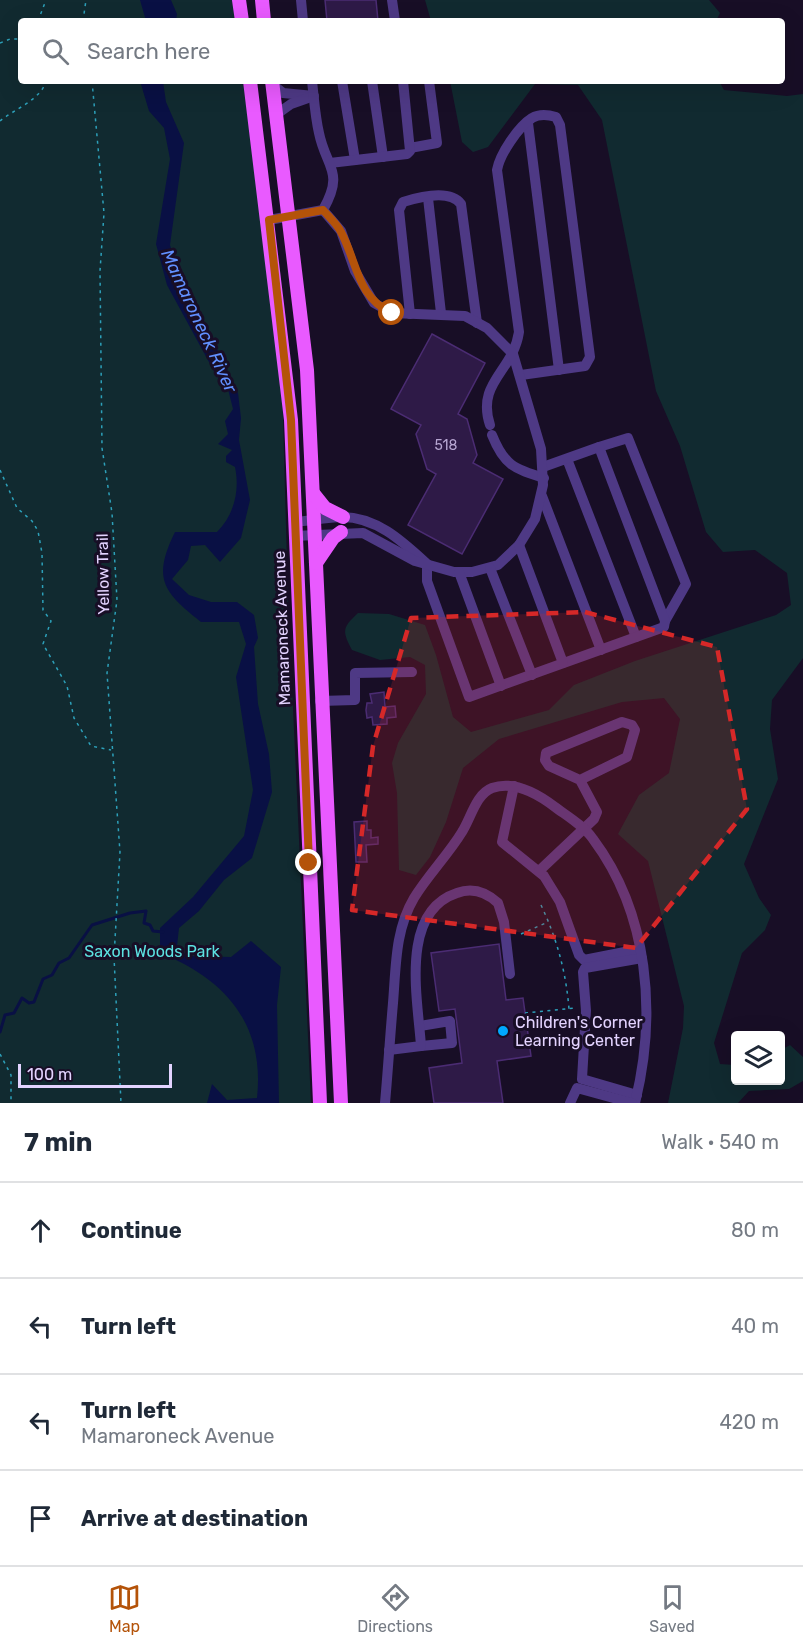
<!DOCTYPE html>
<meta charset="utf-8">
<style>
:root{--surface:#fff;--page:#f6f6f7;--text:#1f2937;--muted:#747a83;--line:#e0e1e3;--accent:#b45309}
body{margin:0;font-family:Rubik,sans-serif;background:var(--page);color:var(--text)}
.controls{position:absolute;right:18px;bottom:18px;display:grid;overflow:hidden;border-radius:6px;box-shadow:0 6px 24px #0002}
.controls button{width:54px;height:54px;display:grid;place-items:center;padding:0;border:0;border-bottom:2px solid var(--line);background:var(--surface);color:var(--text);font:30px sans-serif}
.scale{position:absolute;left:18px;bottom:15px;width:154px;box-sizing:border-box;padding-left:6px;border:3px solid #e3d3ff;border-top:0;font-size:16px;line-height:21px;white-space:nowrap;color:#e3d3ff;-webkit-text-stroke:4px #180e26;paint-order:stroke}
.stop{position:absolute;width:18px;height:18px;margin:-14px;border:4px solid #b45309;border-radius:50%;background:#fff}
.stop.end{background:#b45309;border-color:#fff;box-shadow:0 2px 6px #0008}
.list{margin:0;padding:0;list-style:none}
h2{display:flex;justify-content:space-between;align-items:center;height:78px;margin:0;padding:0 24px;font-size:26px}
h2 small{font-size:20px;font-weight:400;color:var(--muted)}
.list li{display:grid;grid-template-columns:39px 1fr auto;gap:18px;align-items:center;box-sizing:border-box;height:96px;padding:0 24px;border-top:2px solid var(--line)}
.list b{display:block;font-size:22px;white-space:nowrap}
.list p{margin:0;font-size:20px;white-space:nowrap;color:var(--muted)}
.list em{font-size:20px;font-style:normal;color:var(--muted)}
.icon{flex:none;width:33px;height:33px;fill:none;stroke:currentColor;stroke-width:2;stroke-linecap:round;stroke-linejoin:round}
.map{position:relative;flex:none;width:803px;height:1103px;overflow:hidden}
.search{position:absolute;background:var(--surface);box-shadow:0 6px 24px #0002;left:18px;right:18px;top:18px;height:66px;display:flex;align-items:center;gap:15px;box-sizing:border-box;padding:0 21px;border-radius:6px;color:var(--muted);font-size:22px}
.sheet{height:462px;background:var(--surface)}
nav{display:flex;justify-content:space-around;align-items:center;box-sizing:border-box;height:84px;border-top:2px solid var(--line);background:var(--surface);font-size:16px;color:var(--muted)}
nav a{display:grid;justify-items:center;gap:3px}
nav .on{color:var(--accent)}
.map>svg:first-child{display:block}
.green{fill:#112a30}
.water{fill:#091044}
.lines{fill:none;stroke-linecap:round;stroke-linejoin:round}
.stream{stroke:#091044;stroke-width:3}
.building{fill:#2e1a47;stroke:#4b2c73;stroke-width:1.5}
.path{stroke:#2da0b9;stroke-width:1.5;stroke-dasharray:3 4.5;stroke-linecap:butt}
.minor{stroke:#4e3985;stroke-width:10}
.major{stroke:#e95aff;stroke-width:14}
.route{stroke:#b45309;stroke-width:8}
.marked{fill:#d62828;fill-opacity:0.2;stroke:#d62828;stroke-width:4.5;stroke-dasharray:12 8;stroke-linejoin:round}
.poi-dot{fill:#00a8fe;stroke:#180e26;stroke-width:2}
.labels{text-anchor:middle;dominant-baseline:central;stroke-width:6;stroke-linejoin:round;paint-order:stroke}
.number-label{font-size:14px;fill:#b6a5d1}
.street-label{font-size:16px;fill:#e3d3ff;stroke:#180e26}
.park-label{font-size:16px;fill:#5ce2e1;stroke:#180e26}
.poi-label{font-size:16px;fill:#e3d3ff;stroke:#180e26;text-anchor:start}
.water-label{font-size:18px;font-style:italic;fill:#6190ff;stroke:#180e26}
</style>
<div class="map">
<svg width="803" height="1103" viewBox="0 0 803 1103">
<rect width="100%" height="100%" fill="#180e26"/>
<!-- green -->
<g class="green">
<path d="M 0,0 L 232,0 L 235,21 L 21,21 L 21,81 L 243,81 L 282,383 L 288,598 L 311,1103 L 0,1103 Z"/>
<path d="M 425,0 L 709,0 L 720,13 L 716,21 L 431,21 Z"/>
<path d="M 450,81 L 719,81 L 724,90 L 787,96 L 803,94 L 803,658 L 772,700 L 770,729 L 778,779 L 744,864 L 759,898 L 771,915 L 765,930 L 742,953 L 714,1043 L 720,1064 L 735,1065 L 736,1080 L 780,1080 L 781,1050 L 790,1045 L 803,1057 L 803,1081 L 789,1089 L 749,1091 L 738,1103 L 668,1103 L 683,1028 L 684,1006 L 648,861 L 618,834 L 639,795 L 669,773 L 680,719 L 664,698 L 622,702 L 499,739 L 463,768 L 446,822 L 430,857 L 416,875 L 399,870 L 397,793 L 392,763 L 398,743 L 426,694 L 425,665 L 410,657 L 380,660 L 352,650 C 342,631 342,628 358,613 L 389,614 L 425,625 L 436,655 L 453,717 L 471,732 L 549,710 L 574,685 L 635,661 L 776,615 L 791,605 L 787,573 L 755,550 L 723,552 L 706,532 L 680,446 L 656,391 L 602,120 L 578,85 L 535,84 L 488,147 L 473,152 L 462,142 Z"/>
</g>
<!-- water -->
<g class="water">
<path d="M 140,0 L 171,0 L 177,14 L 176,21 L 146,21 Z"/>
<path d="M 140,81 L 163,81 L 166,102 L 184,143 L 170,245 L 183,287 L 199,311 L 238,393 L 241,418 L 239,440 L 250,500 L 241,538 L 220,562 L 205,545 L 191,546 L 188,560 L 172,579 L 189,595 L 211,602 L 237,602 L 254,615 L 258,638 L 254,647 L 258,704 L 269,754 L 272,792 L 252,858 L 224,880 L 199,911 L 179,928 L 177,946 L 187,956 L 231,957 L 251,941 L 281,967 L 277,1005 L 279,1103 L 207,1103 L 212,1084 L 227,1100 L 257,1098 C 265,1025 226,979 160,953 L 160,928 L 193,897 L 244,836 L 253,790 L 236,677 L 246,644 L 239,622 L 201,622 C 163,592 152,579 175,532 L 217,532 C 234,515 240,491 235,467 L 226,462 L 226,456 L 232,450 L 218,444 L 228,434 L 225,421 L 233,409 L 228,389 L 216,375 L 167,285 L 156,244 L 170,159 L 164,128 L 149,111 Z"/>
</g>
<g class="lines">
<!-- stream -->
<path class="stream" d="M 0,1032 L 5,1015 L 14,1013 L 22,998 L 29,1003 L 34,1002 L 43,979 L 52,975 L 59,963 L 69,958 L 92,925 L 130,913 L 146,911 L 144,923 L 150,925 L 153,931 L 163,932"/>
</g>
<!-- building -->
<g class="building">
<path d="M 325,0 L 376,0 L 378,21 L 327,21 Z"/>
<path d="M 432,334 L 485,363 L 458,414 L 467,419 L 477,455 L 473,463 L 503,479 L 462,554 L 408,525 L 436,474 L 427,469 L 416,434 L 421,425 L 391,409 Z"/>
<path d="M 384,692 L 385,707 L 395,706 L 396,717 L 387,718 L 387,724 L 373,725 L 372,717 L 367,718 L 366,710 L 367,703 L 372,703 L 370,694 Z"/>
<path d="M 367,821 L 367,830 L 371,830 L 371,838 L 378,837 L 378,844 L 366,845 L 367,862 L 356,862 L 354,822 Z"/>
<path d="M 499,944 L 506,1000 L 523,998 L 531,1056 L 497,1061 L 503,1103 L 434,1103 L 429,1068 L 462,1063 L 455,1009 L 439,1011 L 431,953 Z"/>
</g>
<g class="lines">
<!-- path -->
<g class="path">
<path d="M 38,21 L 46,0"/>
<path d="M 83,21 L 86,0"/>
<path d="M 0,43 L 10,39 L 21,39"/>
<path d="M 92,81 L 104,213 L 100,271 L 102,448 L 112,513 L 117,600 L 107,673 L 120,852 L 114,957 L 121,1103"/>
<path d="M 0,121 C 13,110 42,99 46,81"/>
<path d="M 0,470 L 17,508 L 32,521 L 38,531 L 42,553 L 43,610 L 51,621 L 43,644 L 67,686 L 74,718 L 91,746 L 111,750"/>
<path d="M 541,905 C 557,939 566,972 569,1009"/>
<path d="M 521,934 L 548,922"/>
<path d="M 525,1013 L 575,1008"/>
<path d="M 0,1054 L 11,1075 L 11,1103"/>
</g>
<!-- minor -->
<g class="minor">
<path d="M 301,0 L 303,21"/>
<path d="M 392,0 L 395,21"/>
<path d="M 342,81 L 355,160"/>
<path d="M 372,81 L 383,157"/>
<path d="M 273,85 L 283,93 L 314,96"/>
<path d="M 277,114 L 291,104 L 308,98"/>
<path d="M 528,123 L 559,370"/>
<path d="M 410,148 L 437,143 L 429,81"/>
<path d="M 330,163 L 407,154 L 410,151 L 403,81"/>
<path d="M 428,198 L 441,313"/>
<path d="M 269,220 L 323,210 C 345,171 326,168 319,133 C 315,116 314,98 312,81"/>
<path d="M 410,314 L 399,210 L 403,202 C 419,197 450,189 461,204 L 477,323"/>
<path d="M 490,425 C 476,382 513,372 519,332 L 497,170 C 500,154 518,127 532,118 C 539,114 549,115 556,117 L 560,125 L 590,357 L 585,366 L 521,375"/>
<path d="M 492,435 C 504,465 514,469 544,478"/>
<path d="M 599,447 L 628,438 L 686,584 L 665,621"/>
<path d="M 567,459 L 636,637"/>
<path d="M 542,496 L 601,650"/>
<path d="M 295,522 C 310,521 327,517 342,517 C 377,517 403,542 427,564 L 427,581 L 469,697 L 664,627 L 665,621 L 599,447 L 543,467"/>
<path d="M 294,536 L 363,533 L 415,561 L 454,572 L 472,572 L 498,565 L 519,545 L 535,519 L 543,485 L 541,449 L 513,354 L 487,328 L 465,316 L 392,313 L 374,303 L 355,271 L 341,231 L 323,210"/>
<path d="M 519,545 L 563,663"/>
<path d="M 490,568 L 532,675"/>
<path d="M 459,572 L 501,686"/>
<path d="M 320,701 L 355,700 L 355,673 L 412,672"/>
<path d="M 514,786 L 502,842 L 544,876 L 560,902 L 579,955 L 584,960 L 640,949"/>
<path d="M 539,871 L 594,819 L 597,812 L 580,780 L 549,766 L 545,760 L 546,753 L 622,722 L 632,725 L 635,730 L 627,757 L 580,780"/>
<path d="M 420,1026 L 450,1021 L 452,1043 L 421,1046"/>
<path d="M 389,1050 L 421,1046 C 418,1000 399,912 457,893 C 473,887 486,892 498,903 L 504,922 L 510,974"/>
<path d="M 637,1095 L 582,1079 L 586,1011 L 583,972 L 585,968 L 642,958"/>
<path d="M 385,1103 C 388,1070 390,1037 393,1003 C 396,967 395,930 414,898 C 428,875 448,855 462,832 C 471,818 476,794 492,788 C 514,780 538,794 555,807 C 567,816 584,826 593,839 C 649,914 657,1014 635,1103"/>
<path d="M 570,1103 L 577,1088 L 632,1103"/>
</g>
<!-- major -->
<g class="major">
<path d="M 239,0 L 242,21"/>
<path d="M 262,0 L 264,21"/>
<path d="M 250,81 L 291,420 L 320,1103"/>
<path d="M 272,81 L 307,370 L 341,1103"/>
<path d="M 313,493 L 325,508 L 343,517"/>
<path d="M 316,563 L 333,538 L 341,532"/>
</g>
</g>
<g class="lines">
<!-- route -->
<path class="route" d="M 309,863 L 291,420 L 269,220 L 323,210 C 329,217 337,224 341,232 C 357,261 357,298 392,313"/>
</g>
<!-- marked area -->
<path class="marked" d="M 585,612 L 717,647 L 747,809 L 636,948 L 352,910 L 373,746 L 411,618 Z"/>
<!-- markers -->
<circle class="poi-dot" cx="503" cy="1031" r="6"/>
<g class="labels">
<!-- number labels -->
<g class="number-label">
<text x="446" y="445">518</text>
</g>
<!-- street labels -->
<g class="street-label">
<text transform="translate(103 574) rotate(-91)">Yellow Trail</text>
<text transform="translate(282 628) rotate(-92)">Mamaroneck Avenue</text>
</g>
<!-- park labels -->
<g class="park-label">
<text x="152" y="951">Saxon Woods Park</text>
</g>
<!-- poi labels -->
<g class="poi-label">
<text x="515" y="1022">Children's Corner<tspan x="515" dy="18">Learning Center</tspan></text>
</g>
<!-- water labels -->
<g class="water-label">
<text transform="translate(199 321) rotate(65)">Mamaroneck River</text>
</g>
</g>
</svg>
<div class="controls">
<button><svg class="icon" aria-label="layers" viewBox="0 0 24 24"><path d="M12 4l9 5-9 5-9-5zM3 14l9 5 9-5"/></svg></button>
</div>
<div class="scale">100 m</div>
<div class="stop" style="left:392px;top:313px"></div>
<div class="stop end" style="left:309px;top:863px"></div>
<div class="search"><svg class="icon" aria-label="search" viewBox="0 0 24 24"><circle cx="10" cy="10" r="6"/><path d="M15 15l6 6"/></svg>Search here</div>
</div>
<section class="sheet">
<h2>7 min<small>Walk · 540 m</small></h2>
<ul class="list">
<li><svg class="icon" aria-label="ahead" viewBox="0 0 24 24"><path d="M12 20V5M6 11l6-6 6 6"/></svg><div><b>Continue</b></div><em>80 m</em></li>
<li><svg class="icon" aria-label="left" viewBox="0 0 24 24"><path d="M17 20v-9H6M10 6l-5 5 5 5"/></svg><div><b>Turn left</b></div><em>40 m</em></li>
<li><svg class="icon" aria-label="left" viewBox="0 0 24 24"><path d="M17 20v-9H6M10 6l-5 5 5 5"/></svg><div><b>Turn left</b><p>Mamaroneck Avenue</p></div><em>420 m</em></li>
<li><svg class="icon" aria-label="arrive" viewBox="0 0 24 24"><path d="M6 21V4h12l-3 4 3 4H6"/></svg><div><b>Arrive at destination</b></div></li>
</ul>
</section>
<nav>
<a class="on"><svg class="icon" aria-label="map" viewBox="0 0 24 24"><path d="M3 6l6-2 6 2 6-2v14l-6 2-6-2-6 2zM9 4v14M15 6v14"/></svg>Map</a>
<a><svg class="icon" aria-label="directions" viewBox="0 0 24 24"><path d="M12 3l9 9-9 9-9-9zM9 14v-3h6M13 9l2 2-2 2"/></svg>Directions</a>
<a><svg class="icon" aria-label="saved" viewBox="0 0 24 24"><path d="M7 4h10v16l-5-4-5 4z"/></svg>Saved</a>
</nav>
